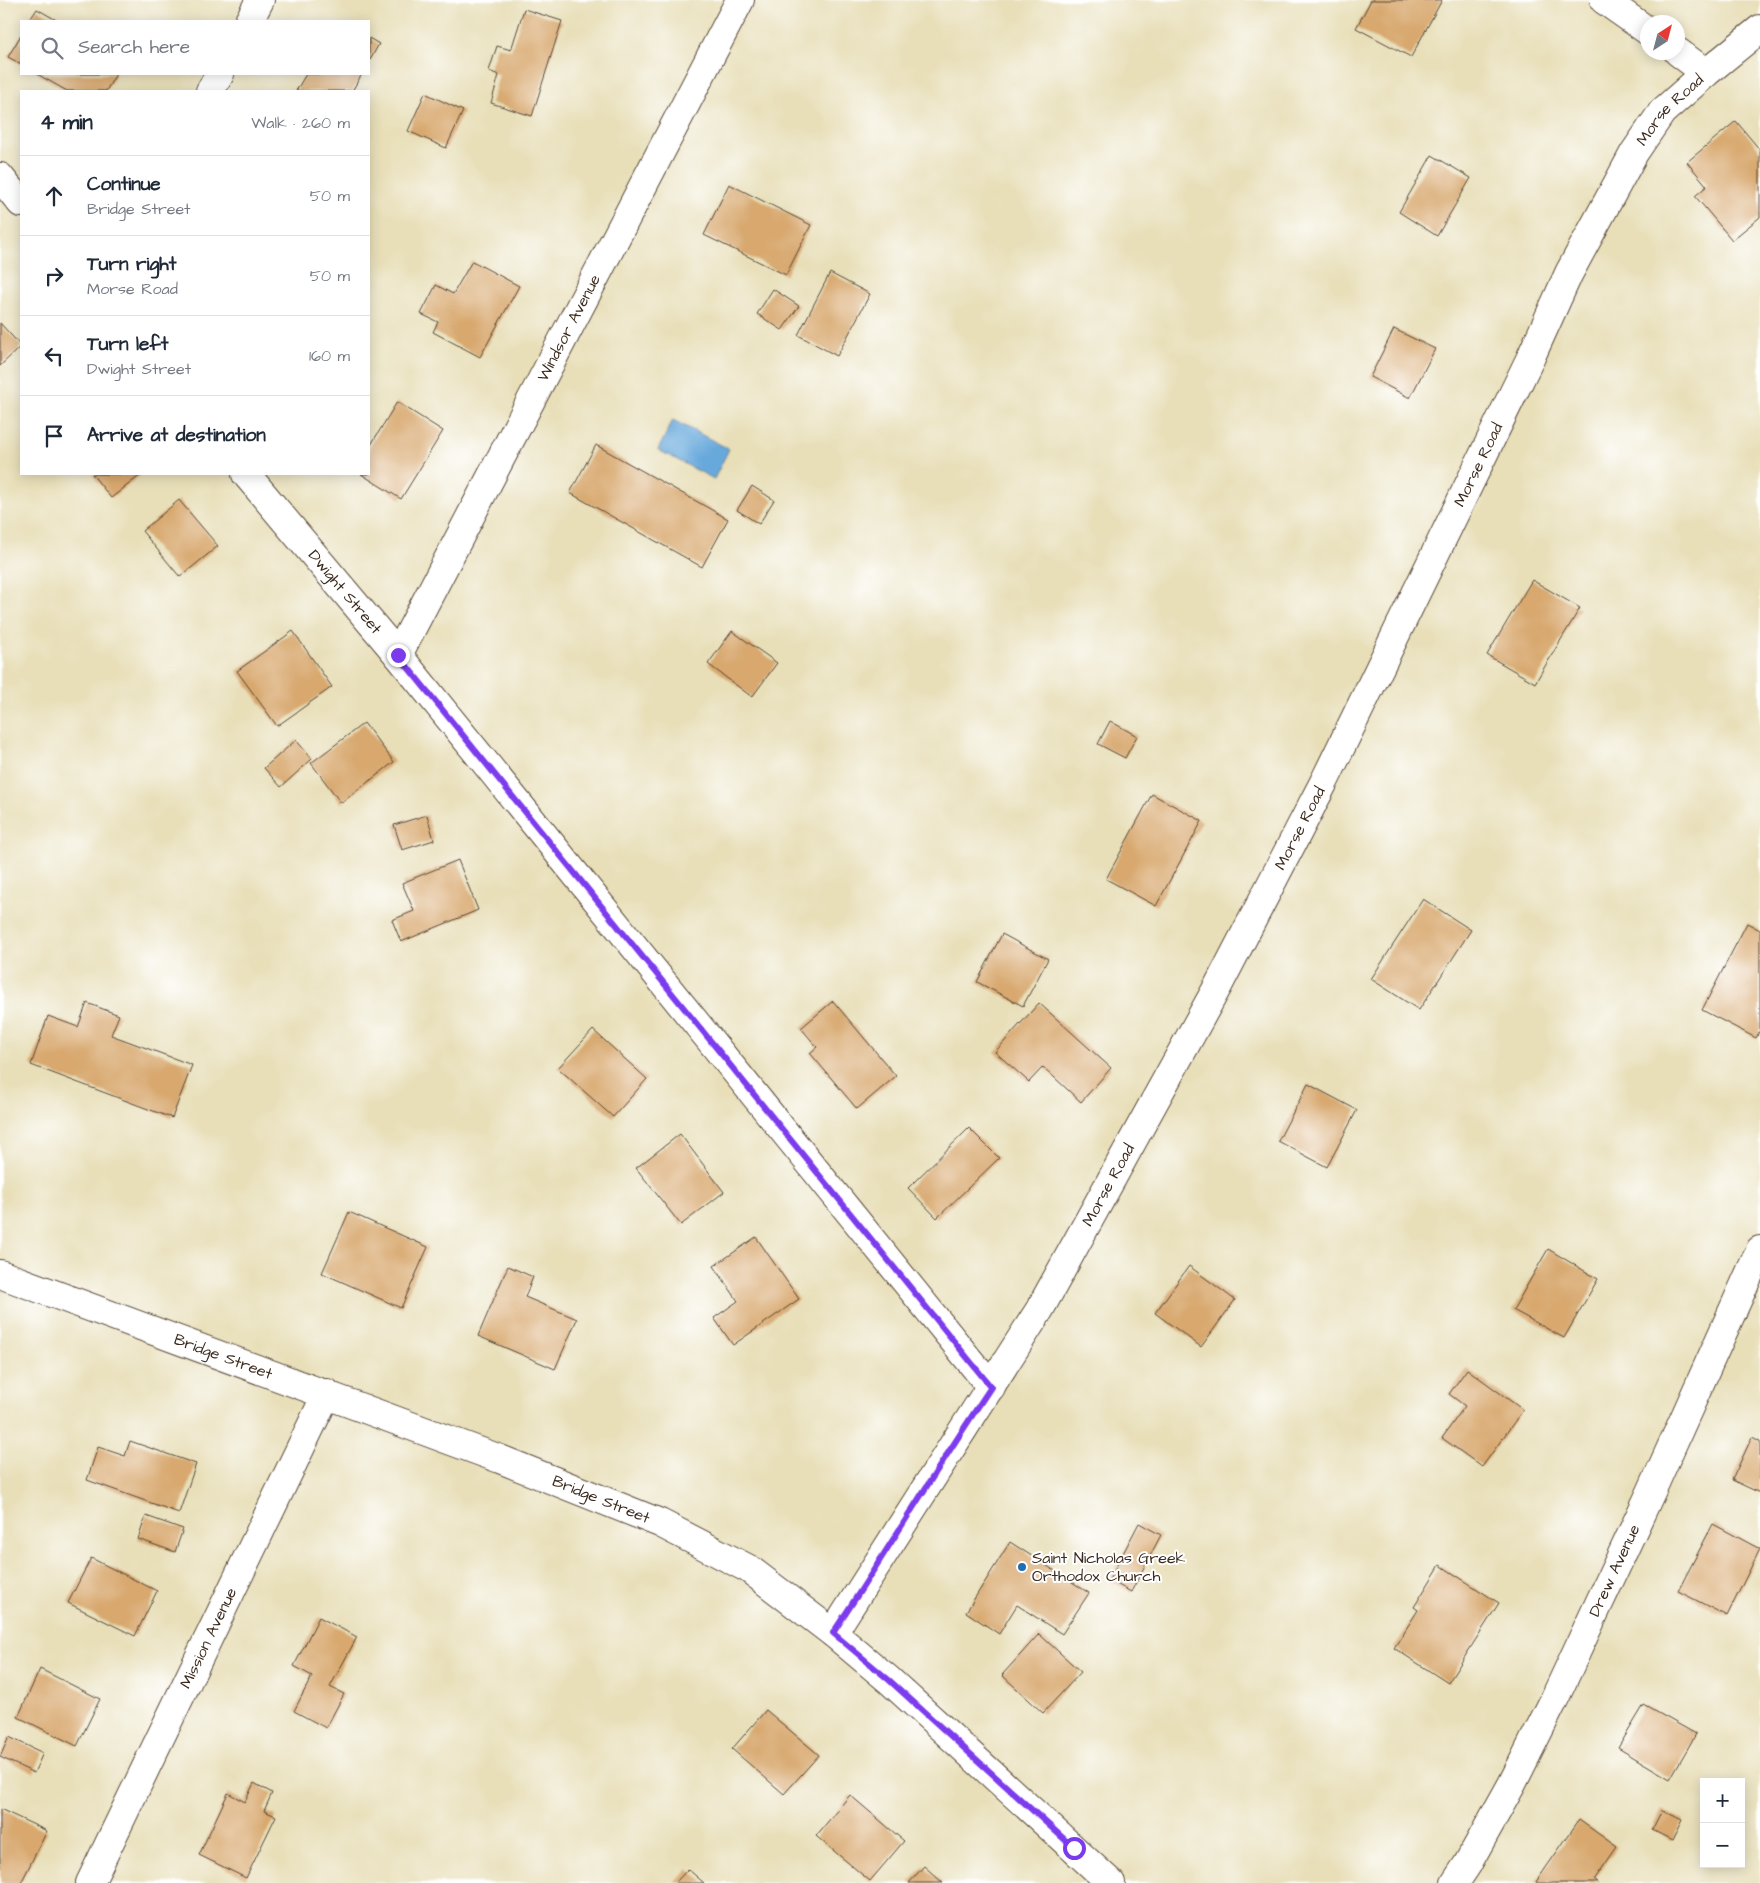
<!DOCTYPE html>
<meta charset="utf-8">
<style>
:root{--surface:#fff;--page:#f2f2f3;--text:#1f2937;--muted:#747a83;--line:#e0e1e3}
body{margin:0;font-family:"Architects Daughter",sans-serif;background:var(--page);color:var(--text)}
.controls{position:absolute;right:15px;bottom:15px;display:grid;overflow:hidden;border-radius:0px;box-shadow:0 2px 12px #0003}
.controls button{width:45px;height:45px;display:grid;place-items:center;padding:0;border:0;border-bottom:1px solid var(--line);background:var(--surface);color:var(--text);font:25px sans-serif}
.compass{position:absolute;left:1640px;top:15px;width:45px;height:45px;border-radius:50%;background:var(--surface);box-shadow:0 2px 12px #0003;rotate:36deg}
.stop{position:absolute;width:15px;height:15px;margin:-11px;border:4px solid #7c3aed;border-radius:50%;background:#fff}
.stop.end{background:#7c3aed;border-color:#fff;box-shadow:0 1px 5px #0008}
.list{margin:0;padding:0;list-style:none}
h2{display:flex;justify-content:space-between;align-items:center;height:65px;margin:0;padding:0 20px;font-size:21px}
h2 small{font-size:16px;font-weight:400;color:var(--muted)}
.list li{display:grid;grid-template-columns:32px 1fr auto;gap:15px;align-items:center;box-sizing:border-box;height:80px;padding:0 20px;border-top:1px solid var(--line)}
.list b{display:block;font-size:19px;white-space:nowrap}
.list p{margin:0;font-size:16px;white-space:nowrap;color:var(--muted)}
.list em{font-size:16px;font-style:normal;color:var(--muted)}
.icon{flex:none;width:28px;height:28px;fill:none;stroke:currentColor;stroke-width:2;stroke-linecap:round;stroke-linejoin:round}
.map{position:relative;flex:none;width:1760px;height:1883px;overflow:hidden}
.search{position:absolute;background:var(--surface);box-shadow:0 2px 12px #0003;left:20px;top:20px;width:350px;height:55px;display:flex;align-items:center;gap:12px;box-sizing:border-box;padding:0 18px;border-radius:0px;color:var(--muted);font-size:19px}
.panel{position:absolute;background:var(--surface);box-shadow:0 2px 12px #0003;left:20px;top:90px;width:350px;height:385px;border-radius:0px}
.map>svg:first-child{display:block}
.water{fill:#68a9dc;stroke:#526a7d}
.building{fill:#d8a86e}
.lines{fill:none;stroke-linecap:round;stroke-linejoin:round}
.minor-casing{stroke:#554535;stroke-width:30}
.minor{stroke:#fff;stroke-width:28}
.route{stroke:#7c3aed;stroke-width:6}
.poi-dot{fill:#1f6fb2;stroke:#fff;stroke-width:2}
.labels{text-anchor:middle;dominant-baseline:central;stroke-width:4;stroke-linejoin:round;paint-order:stroke}
.street-label{font-size:16px;fill:#3b2a1e;stroke:#fff}
.poi-label{font-size:16px;fill:#3b2a1e;stroke:#fff;text-anchor:start}
</style>
<div class="map">
<svg width="1760" height="1883" viewBox="0 0 1760 1883">
<rect width="100%" height="100%" fill="#fff"/>
<filter id="ink" filterUnits="userSpaceOnUse"><feTurbulence type="fractalNoise" baseFrequency=".02" numOctaves="2"/><feDisplacementMap in="SourceGraphic" scale="10" xChannelSelector="R" yChannelSelector="G"/><feConvolveMatrix kernelMatrix="1 2 1 2 8 2 1 2 1" color-interpolation-filters="sRGB"/></filter>
<filter id="wash" filterUnits="userSpaceOnUse"><feTurbulence type="fractalNoise" baseFrequency=".0096" numOctaves="4" result="noise"/><feDisplacementMap in="SourceGraphic" scale="20" xChannelSelector="R" yChannelSelector="G"/><feGaussianBlur stdDeviation="1.12" result="paint"/><feColorMatrix in="noise" values="0 0 0 0 0 0 0 0 0 0 0 0 0 0 0 0 0 1.4 0 .05"/><feComposite in="paint" operator="in"/></filter>
<g filter="url(#wash)">
<rect width="100%" height="100%" fill="#e8dfb9"/>
<!-- water -->
<path class="water" d="M 673,420 L 729,449 L 714,479 L 658,450 Z"/>
<g id="blocks">
<!-- building -->
<g class="building">
<path d="M 1371,0 L 1442,0 L 1411,57 L 1356,28 Z"/>
<path d="M 37,9 L 58,21 L 29,21 Z"/>
<path d="M 524,9 L 562,21 L 532,116 L 491,103 L 499,75 L 489,71 L 497,46 L 511,50 Z"/>
<path d="M 21,35 L 21,64 L 8,57 Z"/>
<path d="M 369,38 L 379,44 L 369,62 Z"/>
<path d="M 37,74 L 116,74 L 106,91 L 67,91 Z"/>
<path d="M 306,74 L 362,74 L 352,91 L 296,91 Z"/>
<path d="M 425,93 L 463,111 L 446,148 L 408,131 Z"/>
<path d="M 1736,121 L 1760,150 L 1760,217 L 1732,240 L 1695,196 L 1707,186 L 1687,162 Z"/>
<path d="M 1432,155 L 1471,178 L 1437,236 L 1399,212 Z"/>
<path d="M 729,184 L 811,225 L 786,275 L 704,235 Z"/>
<path d="M 472,261 L 519,286 L 480,357 L 433,332 L 438,322 L 421,314 L 436,285 L 453,294 Z"/>
<path d="M 830,273 L 870,294 L 837,356 L 798,335 Z"/>
<path d="M 773,289 L 799,306 L 782,330 L 757,314 Z"/>
<path d="M 0,323 L 21,346 L 0,366 Z"/>
<path d="M 1394,329 L 1435,349 L 1410,398 L 1370,377 Z"/>
<path d="M 397,402 L 443,431 L 401,499 L 361,474 L 369,474 L 369,448 Z"/>
<path d="M 596,445 L 728,519 L 702,567 L 570,493 Z"/>
<path d="M 92,474 L 142,474 L 111,498 Z"/>
<path d="M 752,486 L 774,500 L 759,524 L 737,510 Z"/>
<path d="M 179,500 L 218,546 L 180,577 L 142,531 Z"/>
<path d="M 1532,580 L 1580,608 L 1535,683 L 1487,655 Z"/>
<path d="M 293,631 L 332,687 L 277,726 L 237,671 Z"/>
<path d="M 732,631 L 777,663 L 752,697 L 708,664 Z"/>
<path d="M 1110,721 L 1137,736 L 1125,758 L 1098,744 Z"/>
<path d="M 364,723 L 394,762 L 341,803 L 311,763 Z"/>
<path d="M 296,740 L 312,759 L 281,787 L 264,768 Z"/>
<path d="M 1152,794 L 1202,821 L 1156,906 L 1106,879 Z"/>
<path d="M 427,815 L 434,840 L 402,850 L 394,825 Z"/>
<path d="M 458,860 L 478,910 L 401,942 L 392,920 L 414,911 L 402,883 Z"/>
<path d="M 1423,899 L 1471,930 L 1419,1010 L 1371,979 Z"/>
<path d="M 1747,923 L 1760,930 L 1760,1030 L 1756,1038 L 1702,1010 Z"/>
<path d="M 1002,934 L 1048,959 L 1023,1006 L 977,982 Z"/>
<path d="M 833,1001 L 896,1076 L 857,1109 L 810,1053 L 817,1047 L 801,1028 Z"/>
<path d="M 87,1003 L 119,1015 L 111,1035 L 192,1065 L 172,1118 L 31,1065 L 48,1016 L 78,1027 Z"/>
<path d="M 1039,1003 L 1111,1068 L 1081,1102 L 1043,1067 L 1029,1082 L 995,1052 Z"/>
<path d="M 593,1030 L 647,1079 L 613,1117 L 558,1068 Z"/>
<path d="M 1308,1084 L 1357,1110 L 1327,1167 L 1278,1141 Z"/>
<path d="M 969,1128 L 999,1158 L 937,1218 L 908,1188 Z"/>
<path d="M 680,1134 L 724,1192 L 681,1225 L 636,1168 Z"/>
<path d="M 349,1212 L 428,1247 L 401,1308 L 322,1273 Z"/>
<path d="M 756,1237 L 799,1299 L 733,1345 L 714,1318 L 738,1301 L 714,1266 Z"/>
<path d="M 1548,1249 L 1598,1279 L 1564,1338 L 1513,1310 Z"/>
<path d="M 508,1266 L 533,1277 L 525,1297 L 577,1319 L 555,1369 L 478,1336 Z"/>
<path d="M 1189,1266 L 1235,1300 L 1201,1347 L 1155,1313 Z"/>
<path d="M 1467,1369 L 1523,1410 L 1482,1467 L 1442,1438 L 1465,1406 L 1449,1394 Z"/>
<path d="M 1752,1437 L 1760,1441 L 1760,1493 L 1732,1480 Z"/>
<path d="M 130,1441 L 196,1464 L 179,1513 L 87,1480 L 98,1447 L 125,1456 Z"/>
<path d="M 146,1516 L 183,1529 L 175,1552 L 138,1539 Z"/>
<path d="M 1139,1523 L 1161,1535 L 1131,1592 L 1109,1580 Z"/>
<path d="M 1713,1524 L 1760,1549 L 1727,1616 L 1678,1591 Z"/>
<path d="M 1010,1542 L 1089,1593 L 1062,1634 L 1017,1605 L 999,1634 L 966,1612 Z"/>
<path d="M 91,1558 L 157,1591 L 135,1636 L 68,1603 Z"/>
<path d="M 1440,1565 L 1499,1603 L 1448,1683 L 1394,1648 L 1418,1610 L 1414,1607 Z"/>
<path d="M 319,1617 L 357,1637 L 330,1687 L 344,1694 L 326,1728 L 294,1711 L 312,1676 L 294,1666 Z"/>
<path d="M 1039,1634 L 1081,1672 L 1043,1713 L 1002,1675 Z"/>
<path d="M 40,1669 L 100,1699 L 77,1746 L 18,1717 Z"/>
<path d="M 1644,1705 L 1696,1734 L 1670,1779 L 1618,1748 Z"/>
<path d="M 766,1710 L 819,1755 L 784,1794 L 732,1749 Z"/>
<path d="M 9,1737 L 43,1753 L 34,1773 L 0,1757 Z"/>
<path d="M 254,1783 L 272,1793 L 264,1811 L 276,1816 L 246,1878 L 199,1855 L 228,1793 L 245,1802 Z"/>
<path d="M 850,1795 L 904,1841 L 870,1881 L 816,1836 Z"/>
<path d="M 0,1809 L 47,1831 L 21,1883 L 0,1883 Z"/>
<path d="M 1662,1810 L 1682,1820 L 1672,1840 L 1652,1830 Z"/>
<path d="M 1579,1820 L 1617,1847 L 1594,1880 L 1598,1883 L 1538,1883 L 1536,1882 Z"/>
<path d="M 924,1866 L 943,1883 L 909,1883 Z"/>
<path d="M 688,1869 L 704,1883 L 675,1883 Z"/>
</g>
</g>
</g>
<g filter="url(#ink)">
<use href="#blocks" fill-opacity="0" stroke="#554535" stroke-width="1"/>
<g class="lines">
<defs>
<g id="minor">
<path d="M 1604,0 L 1648,31"/>
<path d="M 249,21 L 260,0"/>
<path d="M 1678,52 L 1706,73"/>
<path d="M 210,91 L 220,74"/>
<path d="M 0,177 L 21,203"/>
<path id="s1" d="M 246,474 L 398,655 L 991,1387"/>
<path id="s2" d="M 398,655 L 740,0"/>
<path id="s3" d="M 0,1274 L 500,1459 L 660,1523 L 749,1569 L 833,1633 L 889,1680 L 1111,1883"/>
<path id="s4" d="M 833,1633 L 1040,1309 L 1218,986 L 1325,780 L 1530,359 L 1569,273 L 1634,153 L 1662,112 L 1706,73 L 1760,29"/>
<path id="s5" d="M 90,1883 L 327,1393"/>
<path id="s6" d="M 1455,1883 L 1467,1865 L 1512,1784 L 1553,1702 L 1651,1492 L 1760,1250"/>
</g>
</defs>
<!-- minor casing -->
<use href="#minor" class="minor-casing"/>
<!-- minor -->
<use href="#minor" class="minor"/>
</g>
</g>
<g class="lines" filter="url(#ink)">
<!-- route -->
<path class="route" d="M 398,655 L 991,1387 C 937,1468 887,1551 833,1633 L 889,1680 L 1074,1848"/>
</g>
<!-- markers -->
<circle class="poi-dot" cx="1022" cy="1567" r="5"/>
<g class="labels">
<!-- street labels -->
<g class="street-label">
<text stroke="none"><textPath href="#s4" startOffset="1741">Morse Road</textPath></text>
<text stroke="none"><textPath href="#s2" startOffset="369">Windsor Avenue</textPath></text>
<text stroke="none"><textPath href="#s4" startOffset="1336">Morse Road</textPath></text>
<text stroke="none"><textPath href="#s1" startOffset="154">Dwight Street</textPath></text>
<text stroke="none"><textPath href="#s4" startOffset="931">Morse Road</textPath></text>
<text stroke="none"><textPath href="#s4" startOffset="526">Morse Road</textPath></text>
<text stroke="none"><textPath href="#s3" startOffset="238">Bridge Street</textPath></text>
<text stroke="none"><textPath href="#s3" startOffset="642">Bridge Street</textPath></text>
<text stroke="none"><textPath href="#s6" startOffset="351">Drew Avenue</textPath></text>
<text stroke="none"><textPath href="#s5" startOffset="272">Mission Avenue</textPath></text>
</g>
<!-- poi labels -->
<g class="poi-label">
<text x="1032" y="1558">Saint Nicholas Greek<tspan x="1032" dy="18">Orthodox Church</tspan></text>
</g>
</g>
</svg>
<div class="controls">
<button>+</button>
<button>−</button>
</div>
<svg class="compass" viewBox="-18 -18 36 36"><path d="M0-13l5 13h-10z" fill="#e53935"/><path d="M0 13l5-13h-10z" fill="#747a83"/></svg>
<div class="stop" style="left:1074px;top:1848px"></div>
<div class="stop end" style="left:398px;top:655px"></div>
<div class="search"><svg class="icon" aria-label="search" viewBox="0 0 24 24"><circle cx="10" cy="10" r="6"/><path d="M15 15l6 6"/></svg>Search here</div>
<section class="panel">
<h2>4 min<small>Walk · 260 m</small></h2>
<ul class="list">
<li><svg class="icon" aria-label="ahead" viewBox="0 0 24 24"><path d="M12 20V5M6 11l6-6 6 6"/></svg><div><b>Continue</b><p>Bridge Street</p></div><em>50 m</em></li>
<li><svg class="icon" aria-label="right" viewBox="0 0 24 24"><path d="M7 20v-9h11M14 6l5 5-5 5"/></svg><div><b>Turn right</b><p>Morse Road</p></div><em>50 m</em></li>
<li><svg class="icon" aria-label="left" viewBox="0 0 24 24"><path d="M17 20v-9H6M10 6l-5 5 5 5"/></svg><div><b>Turn left</b><p>Dwight Street</p></div><em>160 m</em></li>
<li><svg class="icon" aria-label="arrive" viewBox="0 0 24 24"><path d="M6 21V4h12l-3 4 3 4H6"/></svg><div><b>Arrive at destination</b></div></li>
</ul>
</section>
</div>
